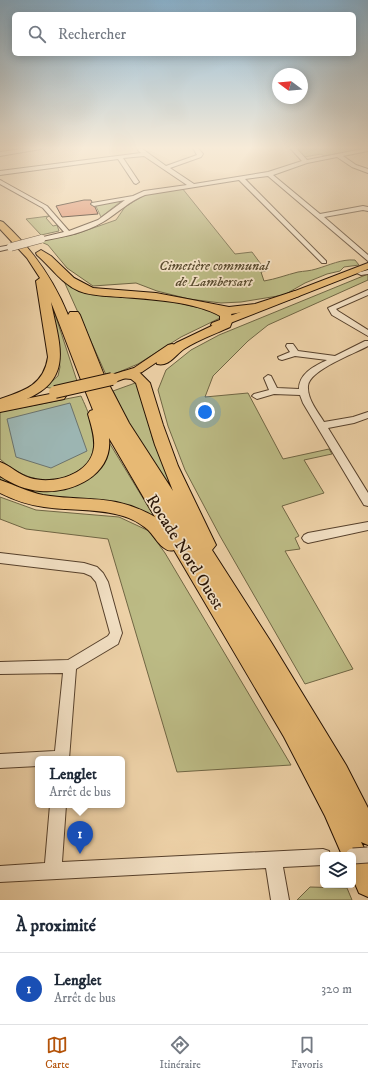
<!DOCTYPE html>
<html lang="fr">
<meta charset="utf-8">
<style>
:root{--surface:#fff;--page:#f2f2f3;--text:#1f2937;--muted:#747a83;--line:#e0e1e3;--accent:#b45309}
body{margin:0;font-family:"IM FELL DW Pica",serif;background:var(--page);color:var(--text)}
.controls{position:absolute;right:12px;bottom:12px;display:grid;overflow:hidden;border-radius:6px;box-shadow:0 2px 10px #0003}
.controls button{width:36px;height:36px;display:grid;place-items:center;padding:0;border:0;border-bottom:1px solid var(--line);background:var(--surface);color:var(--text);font:20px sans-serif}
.compass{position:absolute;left:272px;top:68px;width:36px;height:36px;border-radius:50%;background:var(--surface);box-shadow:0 2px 10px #0003;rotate:286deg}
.you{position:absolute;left:205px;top:412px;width:14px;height:14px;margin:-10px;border:3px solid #fff;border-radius:50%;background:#1a73e8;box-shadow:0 0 0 6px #1a73e833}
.badge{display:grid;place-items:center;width:26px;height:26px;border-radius:50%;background:var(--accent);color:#fff;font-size:13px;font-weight:700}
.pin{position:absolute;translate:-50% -33px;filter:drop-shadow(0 1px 2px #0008)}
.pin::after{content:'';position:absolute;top:21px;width:14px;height:12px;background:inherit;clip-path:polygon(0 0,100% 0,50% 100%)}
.popup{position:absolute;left:35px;top:756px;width:90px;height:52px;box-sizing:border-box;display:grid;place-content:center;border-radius:6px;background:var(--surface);filter:drop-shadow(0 1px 3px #0005);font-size:13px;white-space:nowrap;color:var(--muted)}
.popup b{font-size:15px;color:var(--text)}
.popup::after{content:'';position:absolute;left:50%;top:100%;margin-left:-8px;border:8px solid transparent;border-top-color:var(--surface)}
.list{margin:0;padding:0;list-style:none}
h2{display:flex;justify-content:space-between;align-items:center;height:52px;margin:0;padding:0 16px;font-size:17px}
h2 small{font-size:13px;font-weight:400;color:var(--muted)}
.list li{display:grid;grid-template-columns:26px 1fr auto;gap:12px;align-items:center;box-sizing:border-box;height:72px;padding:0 16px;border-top:1px solid var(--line)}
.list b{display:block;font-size:15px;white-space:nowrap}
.list p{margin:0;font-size:13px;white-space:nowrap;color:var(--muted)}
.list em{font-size:13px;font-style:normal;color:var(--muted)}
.icon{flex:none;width:22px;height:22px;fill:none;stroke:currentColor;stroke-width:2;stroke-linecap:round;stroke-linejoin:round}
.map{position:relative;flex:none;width:368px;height:900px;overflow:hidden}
.search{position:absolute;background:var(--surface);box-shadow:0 2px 10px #0003;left:12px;right:12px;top:12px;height:44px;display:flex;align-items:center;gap:10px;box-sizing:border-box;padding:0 14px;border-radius:6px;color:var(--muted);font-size:15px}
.sheet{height:124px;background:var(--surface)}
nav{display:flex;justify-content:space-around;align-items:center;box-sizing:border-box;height:56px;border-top:1px solid var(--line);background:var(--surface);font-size:11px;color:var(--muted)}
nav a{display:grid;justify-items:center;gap:2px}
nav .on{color:var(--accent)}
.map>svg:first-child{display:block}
.green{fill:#bcbb85;stroke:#706644}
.water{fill:#9cb5b2;stroke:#6c736c}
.building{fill:#dd916f;stroke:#251103}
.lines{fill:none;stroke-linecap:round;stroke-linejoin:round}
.minor-casing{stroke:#57412c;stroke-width:2}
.major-casing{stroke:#251103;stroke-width:2}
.highway-casing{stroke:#251103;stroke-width:2}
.minor{fill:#f4e2c6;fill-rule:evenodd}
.major{fill:#e7b974;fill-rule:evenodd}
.highway{fill:#e7b974;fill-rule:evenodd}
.minor-bridge-far1-casing{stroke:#57412c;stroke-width:9;stroke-linecap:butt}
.minor-bridge-casing{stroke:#57412c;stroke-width:17;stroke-linecap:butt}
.major-bridge-casing{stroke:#251103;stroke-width:14;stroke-linecap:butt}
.minor-bridge-far1{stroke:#f4e2c6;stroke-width:8}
.minor-bridge{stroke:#f4e2c6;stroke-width:15}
.major-bridge{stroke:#e7b974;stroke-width:12}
.labels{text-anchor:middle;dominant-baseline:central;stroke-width:3.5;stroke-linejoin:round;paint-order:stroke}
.far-park-label{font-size:14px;font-style:italic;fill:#5a4c30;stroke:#f4e2c6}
.street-label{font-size:17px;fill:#251103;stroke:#f4e2c6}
</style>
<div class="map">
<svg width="368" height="900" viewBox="0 0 368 900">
<rect width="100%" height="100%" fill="#eed2a8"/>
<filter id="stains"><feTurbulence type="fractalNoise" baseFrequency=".005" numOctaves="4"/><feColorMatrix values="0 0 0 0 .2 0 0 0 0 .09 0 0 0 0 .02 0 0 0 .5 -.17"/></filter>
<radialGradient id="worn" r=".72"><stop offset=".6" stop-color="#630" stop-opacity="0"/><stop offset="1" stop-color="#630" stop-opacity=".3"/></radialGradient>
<!-- green -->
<g class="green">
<path d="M 295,149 L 362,149 L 324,156 L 321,154 L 304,157 Z"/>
<path d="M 182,188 L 235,254 L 252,252 L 266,271 L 261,272 L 264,281 C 276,279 286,275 298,272 C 304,271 310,271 316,269 C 330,265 341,259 355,260 L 359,265 L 344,267 L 340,271 L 327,274 L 305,283 L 284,295 L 241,302 L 221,303 L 189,299 L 157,291 L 136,283 L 93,286 L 67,268 L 48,245 L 39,241 L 76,234 L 116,220 L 125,207 L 136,200 L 147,194 Z"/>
<path d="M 124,199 L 101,217 L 95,204 Z"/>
<path d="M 49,216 L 46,218 L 53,226 L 57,225 L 59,231 L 41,235 L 26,219 Z"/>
<path d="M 368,274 L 368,280 L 268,325 L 248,341 L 213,376 L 205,397 L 248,393 L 283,459 L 329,449 L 332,454 L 304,460 L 324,493 L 282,506 L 299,536 L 295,538 L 300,549 L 285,551 L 353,669 L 305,684 L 220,536 L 185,470 L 168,426 L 158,390 L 166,370 L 191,350 L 219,335 L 263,317 Z"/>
<path d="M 63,279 L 69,284 L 159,298 L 220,313 L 222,317 L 181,337 L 138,364 L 107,377 Z"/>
<path d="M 47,290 L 78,384 L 55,389 L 45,387 L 58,376 L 60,367 Z"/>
<path d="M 138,382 L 153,440 L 191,525 L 129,424 L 113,391 Z"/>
<path d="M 81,396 C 87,409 100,438 95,452 C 92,459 85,466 79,470 C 53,489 22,479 0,459 L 0,412 Z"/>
<path d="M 107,439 L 155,518 L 131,506 L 104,501 L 44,499 L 5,484 L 0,479 L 0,474 L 68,486 Z"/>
<path d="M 0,497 L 36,510 L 119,517 L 149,531 L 165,553 L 291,765 L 177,772 L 108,539 L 26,529 L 0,519 Z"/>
<path d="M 310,887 L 347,888 L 352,900 L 297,900 Z"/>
</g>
<!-- water -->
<path class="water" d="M 70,403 L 87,451 L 51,468 L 16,457 L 7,419 Z"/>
<!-- building -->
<path class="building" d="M 84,200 L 91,200 L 92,202 L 90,204 L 95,207 L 98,214 L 62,217 L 56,206 Z"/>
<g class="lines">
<defs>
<g id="minor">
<path d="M 29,148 L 46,148 L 0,156 L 0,152 Z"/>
<path d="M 141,148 L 166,166 L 197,155 L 193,148 L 198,148 L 203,154 L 201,157 L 170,168 L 194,184 L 268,172 L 302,161 L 290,148 L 296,148 L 307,160 L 368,148 L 368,151 L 343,156 L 356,165 L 368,169 L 368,173 L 352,167 L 337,157 L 307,163 L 273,175 L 320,214 L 363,206 L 368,207 L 368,211 L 363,210 L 324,217 L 368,255 L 368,261 L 268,176 L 245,179 L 326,261 L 326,263 L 322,263 L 239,180 L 145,195 C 129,201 118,213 103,222 C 85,233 62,237 41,241 L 39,240 L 39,238 L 64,232 L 43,208 L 0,184 L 0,180 L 2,181 L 47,206 L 69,231 L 98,220 L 125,200 L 94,206 L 91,204 L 92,203 L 133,196 L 144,191 L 187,185 L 144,156 L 123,158 L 139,182 L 136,184 L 134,183 L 118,159 L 0,175 L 0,171 L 141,153 L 138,150 Z"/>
<path d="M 11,245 L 14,247 L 13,248 L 0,251 L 0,247 Z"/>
<path d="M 368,270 L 368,274 L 361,275 L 357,273 Z"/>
<path d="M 368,290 L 368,295 L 336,309 L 338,311 L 368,330 L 368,336 L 332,315 L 328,308 Z"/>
<path d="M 365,341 L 368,341 L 368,346 C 354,354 309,370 308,386 C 307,399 318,412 324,422 L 353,417 L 368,412 L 368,418 L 354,423 L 328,428 L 368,493 L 368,506 L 364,505 L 303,403 L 300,395 L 274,394 L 257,399 L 252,396 L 254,394 L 269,390 L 264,378 L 268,375 L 271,376 L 277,388 L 299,389 C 299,373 315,366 327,360 L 295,356 L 282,360 L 279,359 L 278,357 L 290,352 L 286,346 L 287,344 L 293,344 L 298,351 L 335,356 Z"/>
<path d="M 368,522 L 368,530 L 308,543 L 304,541 L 302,538 L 304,535 L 308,533 Z"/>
<path d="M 0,553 L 84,563 L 97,567 L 103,573 L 108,582 L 122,633 L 118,644 L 76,669 L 69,759 L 38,759 L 38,766 L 0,768 L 0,754 L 55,751 L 63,673 L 0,674 L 0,662 L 68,660 L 108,636 L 110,633 L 96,582 L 91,576 L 84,573 L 0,563 Z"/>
<path d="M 50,805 L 66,805 L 62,862 L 323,849 L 329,851 L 330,855 L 323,855 L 323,865 L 283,867 L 289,900 L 271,900 L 266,868 L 0,882 L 0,866 L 45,863 Z"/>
</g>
<g id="major">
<path d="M 368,263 L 368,269 L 220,327 L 216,328 L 211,325 L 212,323 Z"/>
<path d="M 172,344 L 176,345 L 177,347 L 176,349 L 142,372 L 112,383 L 108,382 L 106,379 L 108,376 L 134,368 L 168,345 Z"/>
<path d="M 60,392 L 64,393 L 66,396 L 64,399 L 0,412 L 0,404 Z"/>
</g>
<g id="highway">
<path d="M 0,221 L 3,222 C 32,249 53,278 68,315 L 70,312 L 78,312 L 80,315 L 104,375 L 129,423 L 173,491 L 155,445 L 136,383 L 131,379 L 121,378 L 119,375 L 121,372 L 129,371 L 140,373 L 150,383 L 163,425 L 178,466 L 216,545 L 212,550 L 271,642 L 346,765 L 368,808 L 368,845 L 361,842 L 368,856 L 368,897 L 359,893 L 353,879 L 353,855 L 342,855 L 325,816 L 284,737 L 174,550 C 163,554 155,536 147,529 C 141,524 131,518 123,516 C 97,508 70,511 44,507 C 28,505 14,500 0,493 L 0,480 C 15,485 28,492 43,495 C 87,502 113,493 155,517 L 109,438 C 113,475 72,494 40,491 C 26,490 12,484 0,476 L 0,462 C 11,466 19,475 30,478 C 53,485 91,475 94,447 C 95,436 91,425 88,414 L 90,411 L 93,410 L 81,380 L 51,302 C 58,341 75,377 29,398 C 20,402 9,408 0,405 L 0,399 C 24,391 44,385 48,357 L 36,281 L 40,278 L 27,258 L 0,229 Z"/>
<path d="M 41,250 L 51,256 L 74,278 L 93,288 L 156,293 L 229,307 L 255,304 L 295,291 L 299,292 L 301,294 L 299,296 L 261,309 L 231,314 L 233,319 L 230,327 C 215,334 198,340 184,349 C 175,355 169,367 157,364 L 156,361 L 157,358 L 176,343 L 220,322 L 220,316 C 196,302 150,299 121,297 C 107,296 92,296 79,291 C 62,284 51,267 37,255 L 36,253 Z"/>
</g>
</defs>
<!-- minor casing -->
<use href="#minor" class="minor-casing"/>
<!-- major casing -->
<use href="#major" class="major-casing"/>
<!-- highway casing -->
<use href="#highway" class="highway-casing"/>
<!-- minor -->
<use href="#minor" class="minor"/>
<!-- major -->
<use href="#major" class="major"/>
<!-- highway -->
<use href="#highway" class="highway"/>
<defs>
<path id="minor-bridge-far1" d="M 11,247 L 41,239"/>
<path id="minor-bridge" d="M 353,856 L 368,855"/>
<path id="major-bridge" d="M 55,392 L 112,379"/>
</defs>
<!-- minor-bridge-far1 casing -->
<use href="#minor-bridge-far1" class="minor-bridge-far1-casing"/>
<!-- minor-bridge casing -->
<use href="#minor-bridge" class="minor-bridge-casing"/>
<!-- major-bridge casing -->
<use href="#major-bridge" class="major-bridge-casing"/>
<!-- minor-bridge-far1 -->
<use href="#minor-bridge-far1" class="minor-bridge-far1"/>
<!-- minor-bridge -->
<use href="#minor-bridge" class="minor-bridge"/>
<!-- major-bridge -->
<use href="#major-bridge" class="major-bridge"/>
</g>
<!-- sky -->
<linearGradient id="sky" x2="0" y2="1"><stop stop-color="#89b4d2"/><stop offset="0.54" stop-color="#f7ebd8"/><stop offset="1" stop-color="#f7ebd8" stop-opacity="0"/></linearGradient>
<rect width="368" height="274" fill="url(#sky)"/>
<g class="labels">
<!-- far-park labels -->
<g class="far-park-label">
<text x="214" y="266">Cimetière communal<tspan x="214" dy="16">de Lambersart</tspan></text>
</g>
<!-- street labels -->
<g class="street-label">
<text transform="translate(185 552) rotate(58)">Rocade Nord Ouest</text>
</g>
</g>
<rect width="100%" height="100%" filter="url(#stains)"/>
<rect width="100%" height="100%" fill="url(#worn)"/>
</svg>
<div class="controls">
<button><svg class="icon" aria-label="layers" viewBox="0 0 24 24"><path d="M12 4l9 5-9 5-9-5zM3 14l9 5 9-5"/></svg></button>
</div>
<svg class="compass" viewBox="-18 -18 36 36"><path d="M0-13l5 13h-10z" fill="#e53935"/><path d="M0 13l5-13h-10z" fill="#747a83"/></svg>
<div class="you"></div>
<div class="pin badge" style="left:80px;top:854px;background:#1a4fb4">1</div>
<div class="popup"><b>Lenglet</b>Arrêt de bus</div>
<div class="search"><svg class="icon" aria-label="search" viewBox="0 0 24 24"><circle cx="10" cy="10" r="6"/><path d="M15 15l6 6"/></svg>Rechercher</div>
</div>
<section class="sheet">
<h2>À proximité<small></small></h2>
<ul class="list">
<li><span class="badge" style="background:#1a4fb4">1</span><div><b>Lenglet</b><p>Arrêt de bus</p></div><em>320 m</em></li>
</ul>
</section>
<nav>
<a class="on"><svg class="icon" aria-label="map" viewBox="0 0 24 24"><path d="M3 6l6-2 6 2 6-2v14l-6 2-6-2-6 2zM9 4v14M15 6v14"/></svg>Carte</a>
<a><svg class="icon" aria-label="directions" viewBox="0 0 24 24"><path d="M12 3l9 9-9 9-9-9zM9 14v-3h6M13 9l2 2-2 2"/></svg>Itinéraire</a>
<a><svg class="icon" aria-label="saved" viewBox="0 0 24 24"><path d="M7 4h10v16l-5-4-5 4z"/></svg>Favoris</a>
</nav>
